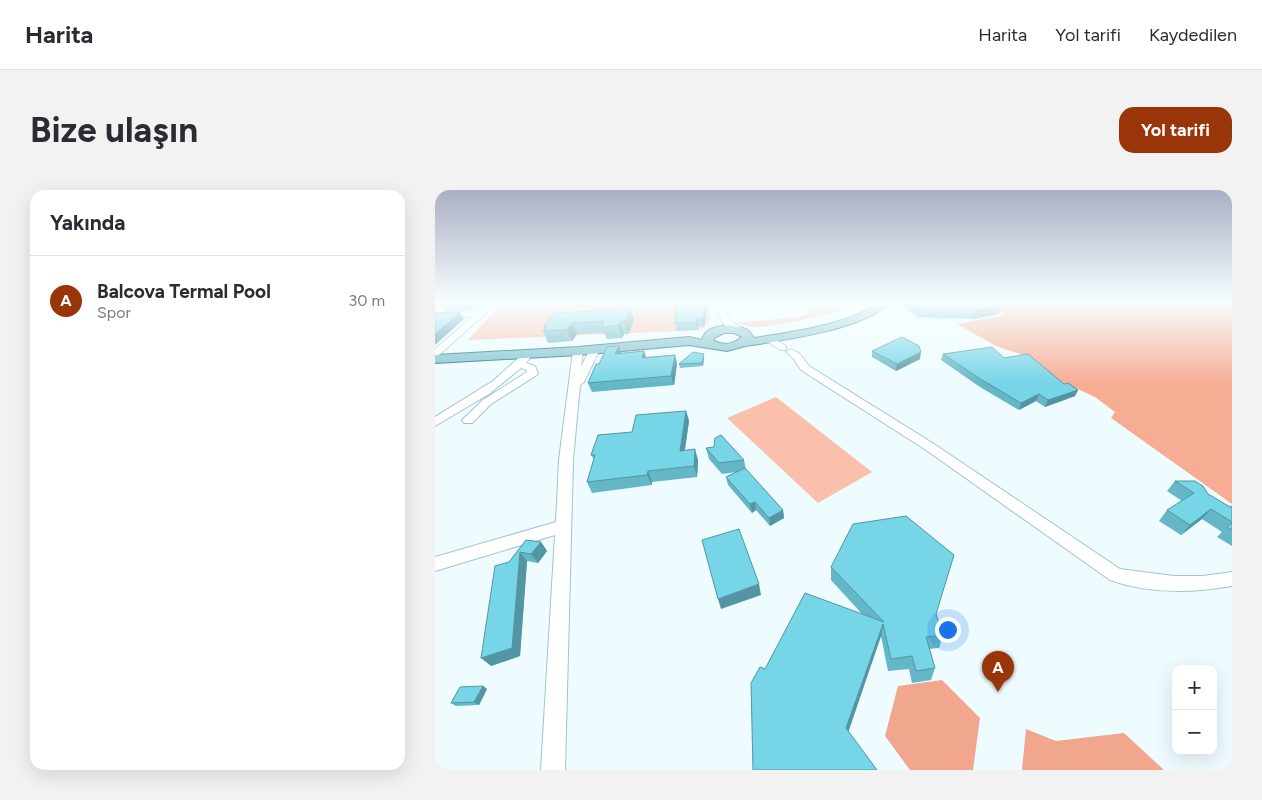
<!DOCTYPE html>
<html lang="tr">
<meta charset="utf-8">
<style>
:root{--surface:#fff;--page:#f2f2f3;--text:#2b2b33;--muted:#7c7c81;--line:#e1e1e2;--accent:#9a3509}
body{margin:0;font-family:Figtree,sans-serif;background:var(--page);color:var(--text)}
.controls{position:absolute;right:15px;bottom:15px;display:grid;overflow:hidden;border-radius:10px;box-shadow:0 5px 20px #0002}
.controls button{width:45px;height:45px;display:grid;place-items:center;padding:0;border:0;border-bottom:1px solid var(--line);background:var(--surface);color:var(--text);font:25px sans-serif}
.you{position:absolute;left:512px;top:439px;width:18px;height:18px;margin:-12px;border:4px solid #fff;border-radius:50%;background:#1a73e8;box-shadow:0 0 0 8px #1a73e833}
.badge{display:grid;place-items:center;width:32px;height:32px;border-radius:50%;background:var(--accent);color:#fff;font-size:16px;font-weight:700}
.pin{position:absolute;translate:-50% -41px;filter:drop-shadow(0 1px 2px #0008)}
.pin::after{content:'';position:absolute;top:26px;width:18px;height:15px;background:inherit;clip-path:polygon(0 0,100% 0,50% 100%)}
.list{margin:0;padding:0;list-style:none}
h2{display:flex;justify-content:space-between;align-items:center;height:65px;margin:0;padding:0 20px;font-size:21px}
h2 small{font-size:16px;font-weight:400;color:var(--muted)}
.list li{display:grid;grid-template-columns:32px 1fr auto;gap:15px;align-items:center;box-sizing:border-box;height:90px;padding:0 20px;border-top:1px solid var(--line)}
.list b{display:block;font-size:19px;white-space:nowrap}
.list p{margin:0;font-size:16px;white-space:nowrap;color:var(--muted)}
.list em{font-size:16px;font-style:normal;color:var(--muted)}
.map{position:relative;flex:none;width:797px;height:580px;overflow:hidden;border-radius:15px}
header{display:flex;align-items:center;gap:30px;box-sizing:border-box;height:70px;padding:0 25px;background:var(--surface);border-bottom:1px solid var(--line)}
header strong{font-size:24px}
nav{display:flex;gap:28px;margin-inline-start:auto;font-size:18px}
.intro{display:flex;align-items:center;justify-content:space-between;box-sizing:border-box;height:120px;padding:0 30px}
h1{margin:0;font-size:35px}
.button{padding:12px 22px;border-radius:15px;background:var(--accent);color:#fff;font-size:18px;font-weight:700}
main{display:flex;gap:30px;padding:0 30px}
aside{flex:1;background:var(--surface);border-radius:15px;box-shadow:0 5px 20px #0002}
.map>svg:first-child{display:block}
.built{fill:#d3f7fe}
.green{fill:#fac0ac}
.forest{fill:#f6ad94}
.water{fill:#f0a78e}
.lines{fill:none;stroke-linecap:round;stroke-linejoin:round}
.minor-casing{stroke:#a2c4cb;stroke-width:2}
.major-casing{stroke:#206d7a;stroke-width:2}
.minor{fill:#fff;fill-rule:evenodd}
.major{fill:#7fc2ce;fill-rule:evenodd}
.wall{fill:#65b7c7}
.shaded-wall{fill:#5395a2}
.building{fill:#76d5e7;stroke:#5395a2}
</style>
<header>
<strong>Harita</strong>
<nav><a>Harita</a><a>Yol tarifi</a><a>Kaydedilen</a></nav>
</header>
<div class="intro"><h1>Bize ulaşın</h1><a class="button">Yol tarifi</a></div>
<main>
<aside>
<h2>Yakında<small></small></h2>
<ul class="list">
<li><span class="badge">A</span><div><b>Balcova Termal Pool</b><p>Spor</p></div><em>30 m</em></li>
</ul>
</aside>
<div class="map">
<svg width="797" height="580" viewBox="0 0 797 580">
<rect width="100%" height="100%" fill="#eefcff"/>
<!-- built -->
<path class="built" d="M 461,113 L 555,113 L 568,125 L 540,130 L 483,131 L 463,117 Z"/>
<!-- green -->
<g class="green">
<path d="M 67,113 L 273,113 L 276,129 L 266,140 L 33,150 Z"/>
<path d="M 370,113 L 423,113 C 409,122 343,136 324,137 C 316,137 308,135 301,133 L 364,127 L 370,125 L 375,118 Z"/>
<path d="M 341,207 L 437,282 L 383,313 L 292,228 Z"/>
</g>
<!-- forest -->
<path class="forest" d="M 556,113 L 797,113 L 797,314 L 676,228 L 680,222 L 660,207 L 621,189 L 597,168 L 561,156 L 522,134 L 570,125 Z"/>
<!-- water -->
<g class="water">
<path d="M 507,490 L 545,528 L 538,580 L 475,580 L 450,546 L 463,496 Z"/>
<path d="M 591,539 L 621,551 L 689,543 L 729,580 L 587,580 Z"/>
</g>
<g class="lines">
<defs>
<g id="minor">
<path d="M 54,113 L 62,113 L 4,165 L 0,166 L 0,159 L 38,126 L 0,129 L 0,123 L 44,121 Z"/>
<path d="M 280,113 L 288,113 L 295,131 L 307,138 L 307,142 C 289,144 284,127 280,113 Z"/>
<path d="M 335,146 L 351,156 L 351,160 L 345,160 L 332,151 L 332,147 Z"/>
<path d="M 160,156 L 165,159 L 149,192 L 145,195 L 138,270 L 130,580 L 106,580 L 120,345 L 0,381 L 0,367 L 121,332 L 124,270 L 138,161 L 143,158 L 148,161 L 146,177 L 155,159 Z"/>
<path d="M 356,159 L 365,164 L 374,176 L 499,254 L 685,379 L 739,386 L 768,386 L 797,382 L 797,396 C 757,403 714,404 675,390 L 491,260 L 366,180 L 358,168 L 351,162 Z"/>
<path d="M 93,161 L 98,164 L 91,173 L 100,176 L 103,183 L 102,185 L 56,214 L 37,233 L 29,233 L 27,230 L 48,210 L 92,182 L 92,180 L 86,178 L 54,204 L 0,236 L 0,227 L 58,191 L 90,162 Z"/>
</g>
<path id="major" d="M 442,113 L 453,113 C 432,139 344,151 310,156 L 292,161 L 254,155 L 143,165 L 0,173 L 0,165 L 143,157 L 254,147 L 267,150 C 271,132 301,134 313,140 L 319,148 C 353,143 416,134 442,113 ZM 289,143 L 299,143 L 307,147 C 299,154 289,156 279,151 L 279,148 Z"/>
</defs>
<!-- minor casing -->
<use href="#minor" class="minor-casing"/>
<!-- major casing -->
<use href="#major" class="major-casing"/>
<!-- minor -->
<use href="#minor" class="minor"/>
<!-- major -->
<use href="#major" class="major"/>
</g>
<!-- wall -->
<g class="wall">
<path d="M 8,113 L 48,113 L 42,119 L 10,121 L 5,114 Z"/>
<path d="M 242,113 L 273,113 L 269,137 L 263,136 L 263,140 L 242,141 L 240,133 L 241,129 L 239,122 Z"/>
<path d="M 467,113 L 562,113 L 566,115 L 563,124 L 538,129 L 483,127 L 469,117 Z"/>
<path d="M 119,123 L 199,130 L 193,144 L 189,144 L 187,148 L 172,149 L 169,143 L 142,144 L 137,151 L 113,153 L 108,141 L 110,139 L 109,137 Z"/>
<path d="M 209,161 L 211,167 L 240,165 L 242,174 L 239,195 L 157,202 L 153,193 L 164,174 L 186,163 Z"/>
<path d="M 437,161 L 485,169 L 461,181 L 437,167 Z"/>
<path d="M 269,164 L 269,168 L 268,176 L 245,178 L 244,174 Z"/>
<path d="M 508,164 L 569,168 L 643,200 L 640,206 L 610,217 L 601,211 L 584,220 L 545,197 L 506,170 Z"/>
<path d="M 251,221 L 254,231 L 250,260 L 263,270 L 262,287 L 217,292 L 217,295 L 157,303 L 152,292 L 159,269 L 156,265 L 197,242 Z"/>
<path d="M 271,258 L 309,270 L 311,280 L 348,320 L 349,328 L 335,336 L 321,320 L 317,323 L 293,295 L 291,287 L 302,282 L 287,284 L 274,269 Z"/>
<path d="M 740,291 L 773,304 L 795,317 L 797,316 L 797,356 L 782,347 L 787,342 L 767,329 L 746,345 L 724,331 L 732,320 L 747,311 L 732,301 Z"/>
<path d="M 91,350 L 106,352 L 112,361 L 103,373 L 92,371 L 85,466 L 56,476 L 74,372 Z"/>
<path d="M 396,377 L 501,424 L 508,445 L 504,458 L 494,459 L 500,478 L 496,490 L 477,493 L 474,479 L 453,481 L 446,446 L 413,541 L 330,479 L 427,424 L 396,390 Z"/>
<path d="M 48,496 L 52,499 L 44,515 L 21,516 L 16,513 Z"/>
</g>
<!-- shaded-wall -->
<g class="shaded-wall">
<path d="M 0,113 L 5,113 L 0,116 Z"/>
<path d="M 38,113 L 48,113 L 42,119 Z"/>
<path d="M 271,113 L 273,113 L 269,137 L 267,129 Z"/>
<path d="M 566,115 L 563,124 L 538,129 L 540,120 Z"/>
<path d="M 196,119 L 199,130 L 193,144 L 189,132 Z"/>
<path d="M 25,122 L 29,129 L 0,155 L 0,144 Z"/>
<path d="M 262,128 L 263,136 L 263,140 L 261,132 Z"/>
<path d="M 185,132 L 189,144 L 187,148 L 183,136 Z"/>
<path d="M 137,133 L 142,144 L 137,151 L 132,140 Z"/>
<path d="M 184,156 L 187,165 L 180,164 Z"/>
<path d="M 209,161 L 212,170 L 207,168 Z"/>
<path d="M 486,162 L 485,169 L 461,181 L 462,174 Z"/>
<path d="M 269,164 L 269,168 L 268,176 L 267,173 Z"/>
<path d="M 240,165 L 242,174 L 239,195 L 236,186 Z"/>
<path d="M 643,200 L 640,206 L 610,217 L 613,210 Z"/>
<path d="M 604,204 L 601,211 L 584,220 L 586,213 Z"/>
<path d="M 251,221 L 254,231 L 248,272 L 245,261 Z"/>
<path d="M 260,259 L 263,270 L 262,287 L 259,276 Z"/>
<path d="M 213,281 L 217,292 L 217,295 L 212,285 Z"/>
<path d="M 320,312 L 321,320 L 317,323 L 315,314 Z"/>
<path d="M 776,319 L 767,329 L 746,345 L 755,335 Z"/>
<path d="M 348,320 L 349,328 L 335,336 L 334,328 Z"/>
<path d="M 106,352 L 112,361 L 103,373 L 96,364 Z"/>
<path d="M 85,362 L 92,371 L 85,466 L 56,476 L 46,468 Z"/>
<path d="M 324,394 L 326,405 L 286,419 L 283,409 Z"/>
<path d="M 448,434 L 446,446 L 411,549 L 411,538 Z"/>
<path d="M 48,496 L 52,499 L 44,515 L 39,512 Z"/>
</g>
<!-- building -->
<g class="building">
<path d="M 8,113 L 38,113 L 5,114 Z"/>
<path d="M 242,113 L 271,113 L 267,129 L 262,128 L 261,132 L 240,133 L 243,122 L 239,122 Z"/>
<path d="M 476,113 L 562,113 L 566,115 L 540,120 L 484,118 Z"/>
<path d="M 196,119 L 189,132 L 185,132 L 183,136 L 167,137 L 169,131 L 137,133 L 132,140 L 108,141 L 112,136 L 109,137 L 119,123 Z"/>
<path d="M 25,122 L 0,144 L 0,123 Z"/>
<path d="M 467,147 L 484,156 L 486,162 L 462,174 L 437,161 Z"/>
<path d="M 184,156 L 180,164 L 209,161 L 207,168 L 240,165 L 236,186 L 153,193 L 161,174 L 164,174 L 172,157 Z"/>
<path d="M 557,157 L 569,168 L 593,164 L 629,194 L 633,193 L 643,200 L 613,210 L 604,204 L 586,213 L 547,190 L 508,164 Z"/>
<path d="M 258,162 L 269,164 L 267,173 L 244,174 Z"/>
<path d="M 251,221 L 245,261 L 260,259 L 259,276 L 213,281 L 212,285 L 152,292 L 160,265 L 156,265 L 163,245 L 197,242 L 201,225 Z"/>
<path d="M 286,245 L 309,270 L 284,273 L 271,258 L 279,257 L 280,248 Z"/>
<path d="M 310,278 L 348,320 L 334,328 L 320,312 L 315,314 L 291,287 Z"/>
<path d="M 740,291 L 760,291 L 768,296 L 773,304 L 795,317 L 797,316 L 797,332 L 776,319 L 755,335 L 732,320 L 759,303 Z"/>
<path d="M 471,326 L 519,365 L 501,424 L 508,445 L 491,447 L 500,478 L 481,481 L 477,466 L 456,469 L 448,434 L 411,538 L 442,580 L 318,580 L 316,493 L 325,477 L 330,479 L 370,403 L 449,432 L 396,377 L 418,334 Z"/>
<path d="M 797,333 L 797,340 L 792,337 Z"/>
<path d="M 304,339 L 324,394 L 283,409 L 267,350 Z"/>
<path d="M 91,350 L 106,352 L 96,364 L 85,362 L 77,458 L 46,468 L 60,376 L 74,372 Z"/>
<path d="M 48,496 L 39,512 L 16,513 L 25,497 Z"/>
</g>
<!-- sky -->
<linearGradient id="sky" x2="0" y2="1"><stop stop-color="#abafc4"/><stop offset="0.58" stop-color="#f7feff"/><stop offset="1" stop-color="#f7feff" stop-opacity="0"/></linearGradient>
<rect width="797" height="194" fill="url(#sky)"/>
</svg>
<div class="controls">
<button>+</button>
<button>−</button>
</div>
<div class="you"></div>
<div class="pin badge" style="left:563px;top:502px">A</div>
</div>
</main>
